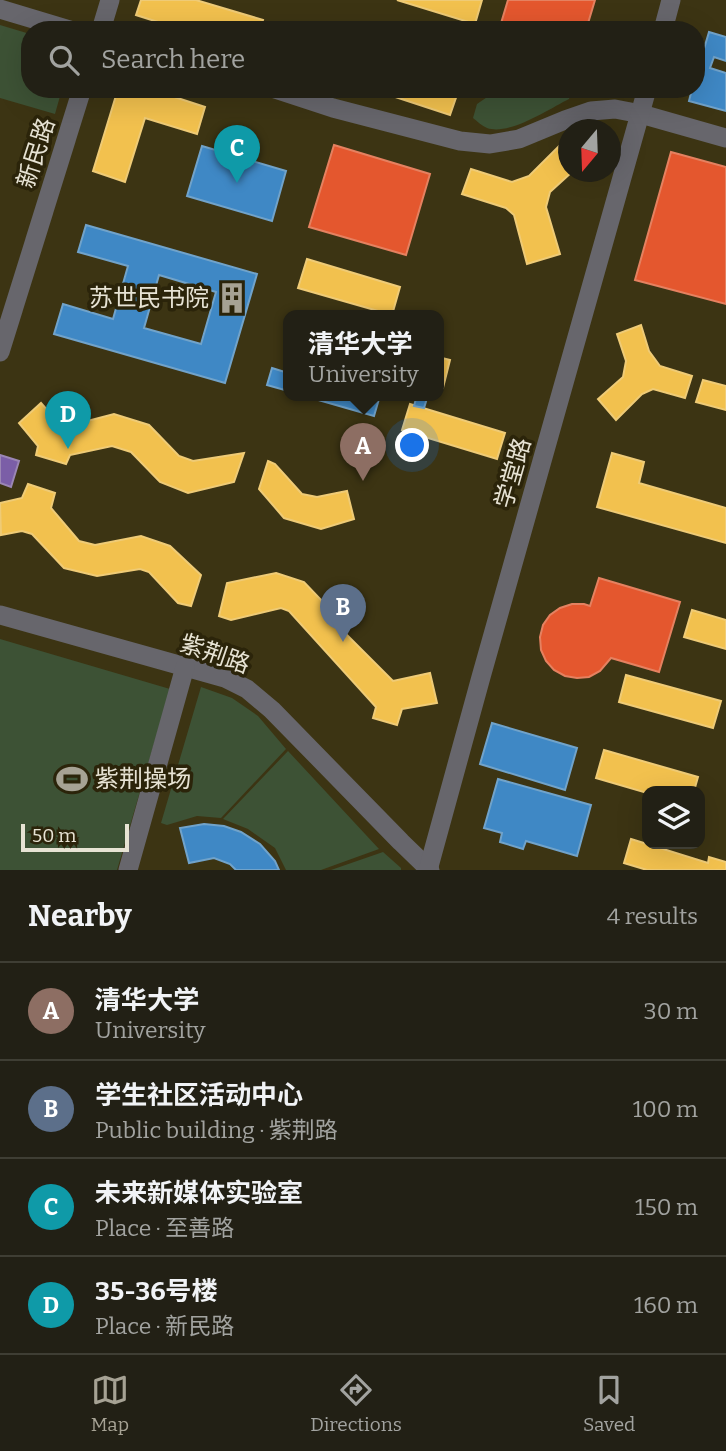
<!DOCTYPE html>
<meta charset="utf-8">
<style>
:root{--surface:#222015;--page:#2a281e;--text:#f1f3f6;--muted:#a2a3a0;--line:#3f3e34;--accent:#a6a294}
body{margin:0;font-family:Bitter,"Noto Sans SC",serif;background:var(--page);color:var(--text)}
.controls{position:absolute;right:21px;bottom:21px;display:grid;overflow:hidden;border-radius:14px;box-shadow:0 7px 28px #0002}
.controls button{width:63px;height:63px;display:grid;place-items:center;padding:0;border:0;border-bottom:2px solid var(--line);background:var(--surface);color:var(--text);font:35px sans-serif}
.compass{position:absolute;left:558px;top:119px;width:63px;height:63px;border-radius:50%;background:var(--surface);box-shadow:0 7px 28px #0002;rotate:199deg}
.scale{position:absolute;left:21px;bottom:18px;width:108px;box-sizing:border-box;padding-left:7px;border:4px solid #e7e3d4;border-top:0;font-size:19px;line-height:24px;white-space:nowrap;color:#e7e3d4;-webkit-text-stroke:5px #2b240a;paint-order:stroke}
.you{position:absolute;left:413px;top:446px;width:24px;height:24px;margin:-18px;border:5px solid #fff;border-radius:50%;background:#1a73e8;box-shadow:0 0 0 10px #1a73e833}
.badge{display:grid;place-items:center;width:46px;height:46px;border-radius:50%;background:var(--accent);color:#fff;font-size:23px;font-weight:700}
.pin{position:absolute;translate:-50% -58px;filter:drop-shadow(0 2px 4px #0008)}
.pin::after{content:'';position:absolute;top:37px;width:24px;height:21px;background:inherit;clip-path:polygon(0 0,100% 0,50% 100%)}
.popup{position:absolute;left:283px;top:310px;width:161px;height:91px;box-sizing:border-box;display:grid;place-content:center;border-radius:14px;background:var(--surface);filter:drop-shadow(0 2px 5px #0005);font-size:23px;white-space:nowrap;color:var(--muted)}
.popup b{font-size:26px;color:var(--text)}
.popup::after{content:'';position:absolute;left:50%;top:100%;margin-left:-14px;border:14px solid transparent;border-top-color:var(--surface)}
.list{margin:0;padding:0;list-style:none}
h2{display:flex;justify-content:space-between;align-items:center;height:91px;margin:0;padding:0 28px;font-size:30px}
h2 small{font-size:23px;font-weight:400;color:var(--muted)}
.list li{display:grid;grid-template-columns:46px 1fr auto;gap:21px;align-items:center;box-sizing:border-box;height:98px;padding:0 28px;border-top:2px solid var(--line)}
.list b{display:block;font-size:26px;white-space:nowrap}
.list p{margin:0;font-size:23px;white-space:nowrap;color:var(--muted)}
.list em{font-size:23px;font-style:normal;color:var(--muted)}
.icon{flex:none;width:38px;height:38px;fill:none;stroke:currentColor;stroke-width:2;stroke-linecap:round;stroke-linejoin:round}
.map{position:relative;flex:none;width:726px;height:870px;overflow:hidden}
.search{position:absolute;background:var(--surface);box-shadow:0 7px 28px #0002;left:21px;right:21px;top:21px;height:77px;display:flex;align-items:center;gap:18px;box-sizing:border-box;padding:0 24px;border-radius:28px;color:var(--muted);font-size:26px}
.sheet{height:483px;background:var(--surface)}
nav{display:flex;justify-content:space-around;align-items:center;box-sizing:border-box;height:98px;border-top:2px solid var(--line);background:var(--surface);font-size:19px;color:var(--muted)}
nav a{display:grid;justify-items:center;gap:4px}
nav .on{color:var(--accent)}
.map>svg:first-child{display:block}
.built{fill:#3c3413;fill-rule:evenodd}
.green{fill:#3d5235}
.homes{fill:#f2c14e;stroke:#efcb76;stroke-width:2}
.shops{fill:#e4572e;stroke:#e58160;stroke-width:2}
.offices{fill:#7b5ea7;stroke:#9b86b4;stroke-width:2}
.schools{fill:#3f88c5;stroke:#71a3ca;stroke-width:2;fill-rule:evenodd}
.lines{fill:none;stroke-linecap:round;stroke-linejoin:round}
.minor{stroke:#67666c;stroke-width:19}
.labels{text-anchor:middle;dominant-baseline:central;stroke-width:7;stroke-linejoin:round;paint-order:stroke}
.street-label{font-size:24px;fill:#e7e3d4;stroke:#2b240a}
.poi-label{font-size:24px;fill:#e7e3d4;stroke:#2b240a;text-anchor:end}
</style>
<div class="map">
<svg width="726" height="870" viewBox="0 0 726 870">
<rect width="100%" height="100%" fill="#2d2a1c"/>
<!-- built -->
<path class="built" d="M 0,0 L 726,0 L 726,870 L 0,870 ZM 30,30 L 696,30 L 696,89 L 30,89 ZM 568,130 L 610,130 L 610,172 L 568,172 ZM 288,315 L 438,315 L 438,395 L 288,395 ZM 647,791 L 700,791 L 700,844 L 647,844 Z"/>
<!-- green -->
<g class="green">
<path d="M 0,25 L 30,34 L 30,89 L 62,89 L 55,114 L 0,98 Z"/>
<path d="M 499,89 L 572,89 L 569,99 C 549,109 509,136 487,128 C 482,126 477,121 473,118 L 477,104 Z"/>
<path d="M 0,639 L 170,689 L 117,870 L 0,870 Z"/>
<path d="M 201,687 L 232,698 L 258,716 L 286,749 L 221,818 L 197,816 L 167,825 L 161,823 Z"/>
<path d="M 288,751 L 379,849 L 321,870 L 286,870 L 275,848 L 248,829 L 223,819 Z"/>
<path d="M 383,852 L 401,868 L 401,870 L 331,870 Z"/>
</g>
<!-- homes -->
<g class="homes">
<path d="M 141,0 L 196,0 L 263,20 L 260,30 L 183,30 L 136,15 Z"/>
<path d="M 397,0 L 482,0 L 475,24 Z"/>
<path d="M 118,89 L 150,89 L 205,107 L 197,134 L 145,118 L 125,182 L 93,171 Z"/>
<path d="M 371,89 L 459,89 L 450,115 Z"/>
<path d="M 562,143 L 568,148 L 568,172 L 572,172 L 550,192 L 546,207 L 560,254 L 527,264 L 514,215 L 506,208 L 462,194 L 471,169 L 512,182 L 529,176 Z"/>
<path d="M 307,259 L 400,287 L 392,315 L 298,288 Z"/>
<path d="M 641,325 L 649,351 L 660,366 L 692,376 L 685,398 L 653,389 L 642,394 L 616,420 L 598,399 L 623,377 L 626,361 L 617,334 Z"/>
<path d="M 438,357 L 450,360 L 443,388 L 438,386 Z"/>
<path d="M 703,380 L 726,386 L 726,410 L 696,402 Z"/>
<path d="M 41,403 L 57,421 L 72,425 L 114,414 L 149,425 L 179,456 L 193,461 L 244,453 L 234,482 L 188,493 L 160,482 L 131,452 L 112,446 L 70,455 L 66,464 L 36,455 L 38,446 L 19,423 Z"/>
<path d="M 410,404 L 505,433 L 497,459 L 402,430 Z"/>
<path d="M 612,453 L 644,462 L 639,483 L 726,508 L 726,543 L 597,507 Z"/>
<path d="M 268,461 L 275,464 L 302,494 L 317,497 L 347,491 L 354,519 L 321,529 L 284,518 L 259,489 Z"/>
<path d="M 28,484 L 55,493 L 51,508 L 79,541 L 95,545 L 141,536 L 170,546 L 201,575 L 191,606 L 178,603 L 149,572 L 140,569 L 97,576 L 64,568 L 32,534 L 22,531 L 1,535 L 0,503 L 22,498 Z"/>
<path d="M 276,573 L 304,582 L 345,625 L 341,629 L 393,681 L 430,673 L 437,703 L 402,709 L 397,725 L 373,718 L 376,707 L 289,611 L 281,608 L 231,620 L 219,616 L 227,583 Z"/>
<path d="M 692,610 L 726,620 L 726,649 L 684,637 Z"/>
<path d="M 626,675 L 721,701 L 713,728 L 619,702 Z"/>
<path d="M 604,750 L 698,777 L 694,791 L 647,791 L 647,793 L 596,778 Z"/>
<path d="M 631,839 L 708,863 L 709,857 L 726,862 L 726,870 L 647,870 L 624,863 Z"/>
</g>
<!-- shops -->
<g class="shops">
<path d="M 508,0 L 595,0 L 586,30 L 499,30 Z"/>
<path d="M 334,145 L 430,174 L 406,255 L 309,227 Z"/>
<path d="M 671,152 L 726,167 L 726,304 L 635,280 Z"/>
<path d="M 599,578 L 680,602 L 659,672 L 611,658 L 600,671 L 589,677 L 577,678 L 565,676 L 554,670 L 546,661 L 541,650 L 540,637 L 543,625 L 550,615 L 560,608 L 572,604 L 584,604 L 590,606 Z"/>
</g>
<!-- offices -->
<path class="offices" d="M 0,455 L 19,461 L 11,487 L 0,483 Z"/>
<!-- schools -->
<g class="schools">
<path d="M 709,32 L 726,37 L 726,61 L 714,57 L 710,68 L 726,73 L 726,111 L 689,101 L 692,89 L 696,89 L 696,76 Z"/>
<path d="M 202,146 L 286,171 L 272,221 L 187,196 Z"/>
<path d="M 86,225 L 257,274 L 225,383 L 54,334 L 63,304 L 113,319 L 128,266 L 78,252 ZM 159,275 L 216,292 L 201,344 L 144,328 Z"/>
<path d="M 272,368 L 288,373 L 288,391 L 267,385 Z"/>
<path d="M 301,395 L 365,395 L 379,399 L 374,416 Z"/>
<path d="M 417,395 L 428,395 L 424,408 L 414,406 Z"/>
<path d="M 492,723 L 577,748 L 565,790 L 480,764 Z"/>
<path d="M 498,779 L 591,805 L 577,856 L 526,841 L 523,849 L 500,842 L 502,833 L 484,828 Z"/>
<path d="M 204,824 L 224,826 L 241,832 L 260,844 L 275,861 L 279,870 L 236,870 L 230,864 L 214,858 L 189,863 L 180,828 Z"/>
</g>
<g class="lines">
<!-- minor -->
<g class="minor">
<path d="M 0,9 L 70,30"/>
<path d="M 101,30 L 110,0"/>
<path d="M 663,30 L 671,0"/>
<path d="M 275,89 L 333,108 L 460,141 L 490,144 L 519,139 L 565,120 L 591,111 L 615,109 L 641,114 L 726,138"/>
<path d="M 0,352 L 82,89"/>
<path d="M 0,615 L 225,678 L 247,689 L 272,710 L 401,842 L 430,870"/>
<path d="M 128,870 L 185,667"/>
<path d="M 428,870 L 481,677 L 647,89"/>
</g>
</g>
<!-- icons -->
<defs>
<symbol id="building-bare" viewBox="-9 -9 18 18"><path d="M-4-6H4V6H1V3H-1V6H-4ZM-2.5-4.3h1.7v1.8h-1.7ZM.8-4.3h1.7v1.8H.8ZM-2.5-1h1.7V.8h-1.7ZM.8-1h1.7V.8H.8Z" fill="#a6a294" stroke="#2b240a" stroke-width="2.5" paint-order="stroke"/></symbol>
<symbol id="stadium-bare" viewBox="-9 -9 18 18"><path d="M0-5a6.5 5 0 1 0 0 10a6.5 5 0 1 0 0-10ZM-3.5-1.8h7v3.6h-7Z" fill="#a6a294" stroke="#2b240a" stroke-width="2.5" paint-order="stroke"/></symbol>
</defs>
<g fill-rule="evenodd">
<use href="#building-bare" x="210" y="276" width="44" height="44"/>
<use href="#stadium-bare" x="50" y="757" width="44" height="44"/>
</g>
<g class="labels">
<!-- street labels -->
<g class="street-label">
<text transform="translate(36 153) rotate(-72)">新民路</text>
<text transform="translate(513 473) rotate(-74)">学堂路</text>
<text transform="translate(215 654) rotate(19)">紫荆路</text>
</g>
<!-- poi labels -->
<g class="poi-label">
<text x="209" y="298">苏世民书院</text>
<text x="95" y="779" text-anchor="start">紫荆操场</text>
</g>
</g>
</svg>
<div class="controls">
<button><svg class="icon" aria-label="layers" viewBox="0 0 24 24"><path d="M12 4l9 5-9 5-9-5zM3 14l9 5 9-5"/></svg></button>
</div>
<svg class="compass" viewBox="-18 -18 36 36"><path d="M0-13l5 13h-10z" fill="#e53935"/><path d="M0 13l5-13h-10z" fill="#a2a3a0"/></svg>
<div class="scale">50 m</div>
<div class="you"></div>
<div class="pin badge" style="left:363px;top:481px;background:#8d6e63">A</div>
<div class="popup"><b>清华大学</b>University</div>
<div class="pin badge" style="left:343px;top:642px;background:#5c6f8a">B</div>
<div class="pin badge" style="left:237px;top:183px;background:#0f9aa8">C</div>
<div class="pin badge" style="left:68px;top:449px;background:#0f9aa8">D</div>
<div class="search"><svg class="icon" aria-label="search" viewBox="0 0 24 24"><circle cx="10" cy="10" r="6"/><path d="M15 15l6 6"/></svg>Search here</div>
</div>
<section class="sheet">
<h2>Nearby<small>4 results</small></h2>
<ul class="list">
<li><span class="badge" style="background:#8d6e63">A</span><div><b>清华大学</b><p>University</p></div><em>30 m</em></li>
<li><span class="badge" style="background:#5c6f8a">B</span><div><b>学生社区活动中心</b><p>Public building · 紫荆路</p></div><em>100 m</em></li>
<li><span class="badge" style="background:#0f9aa8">C</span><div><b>未来新媒体实验室</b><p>Place · 至善路</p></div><em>150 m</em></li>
<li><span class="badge" style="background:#0f9aa8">D</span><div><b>35-36号楼</b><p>Place · 新民路</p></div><em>160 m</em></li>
</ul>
</section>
<nav>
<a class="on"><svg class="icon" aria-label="map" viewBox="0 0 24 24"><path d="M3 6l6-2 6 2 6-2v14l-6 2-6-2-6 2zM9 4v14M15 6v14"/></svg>Map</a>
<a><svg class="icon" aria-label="directions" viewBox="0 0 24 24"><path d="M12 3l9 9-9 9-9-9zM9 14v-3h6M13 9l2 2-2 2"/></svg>Directions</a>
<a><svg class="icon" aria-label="saved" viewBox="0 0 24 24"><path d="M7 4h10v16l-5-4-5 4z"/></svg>Saved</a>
</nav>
